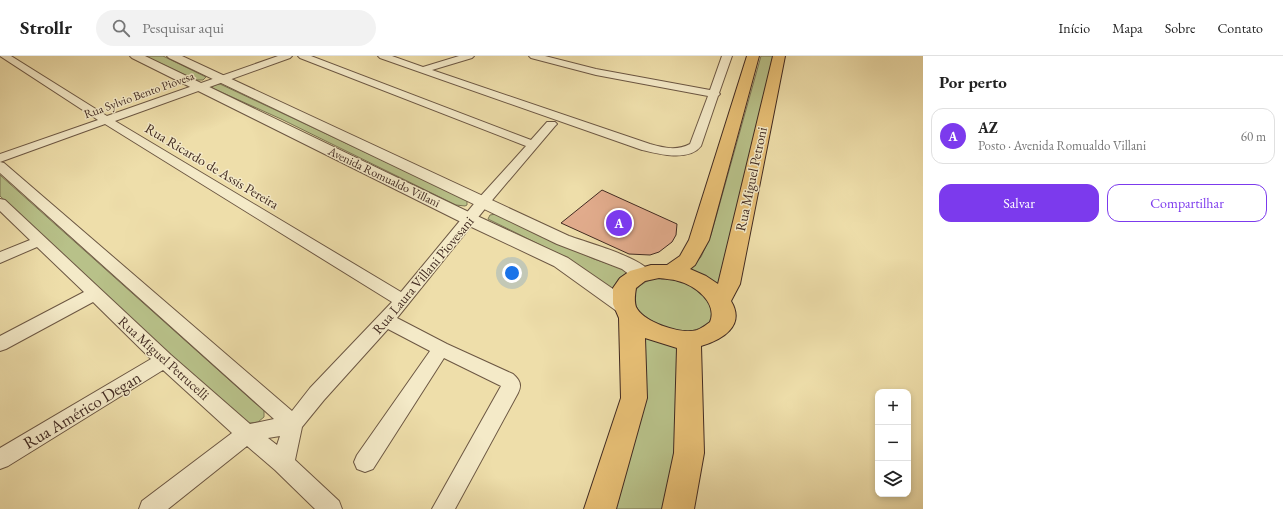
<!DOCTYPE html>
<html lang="pt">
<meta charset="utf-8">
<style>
:root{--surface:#fff;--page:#f2f2f2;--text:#222;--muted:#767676;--line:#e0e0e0;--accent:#7c3aed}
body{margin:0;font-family:"EB Garamond",serif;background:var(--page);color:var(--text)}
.controls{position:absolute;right:12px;bottom:12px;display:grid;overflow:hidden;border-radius:8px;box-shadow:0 2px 6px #0003}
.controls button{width:36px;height:36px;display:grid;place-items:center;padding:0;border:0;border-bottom:1px solid var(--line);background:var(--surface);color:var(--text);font:20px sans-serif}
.you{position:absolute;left:512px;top:217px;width:14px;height:14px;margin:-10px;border:3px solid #fff;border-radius:50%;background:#1a73e8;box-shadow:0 0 0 6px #1a73e833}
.badge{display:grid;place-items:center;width:26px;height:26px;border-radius:50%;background:var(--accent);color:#fff;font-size:13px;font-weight:700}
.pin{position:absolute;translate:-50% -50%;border:2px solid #fff;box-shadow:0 1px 4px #0006}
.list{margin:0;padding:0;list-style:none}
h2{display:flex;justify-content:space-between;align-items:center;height:52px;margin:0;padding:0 16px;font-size:17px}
h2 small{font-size:13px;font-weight:400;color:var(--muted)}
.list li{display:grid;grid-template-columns:26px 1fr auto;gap:12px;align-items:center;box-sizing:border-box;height:56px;margin:0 8px 8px;padding:0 8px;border:1px solid var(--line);border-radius:12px}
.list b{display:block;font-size:15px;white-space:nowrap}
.list p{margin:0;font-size:13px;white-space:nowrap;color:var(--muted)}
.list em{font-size:13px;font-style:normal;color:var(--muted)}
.actions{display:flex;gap:8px;padding:12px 16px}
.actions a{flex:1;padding:9px 0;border:1px solid var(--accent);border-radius:12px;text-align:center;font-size:14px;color:var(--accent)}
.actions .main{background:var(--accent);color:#fff}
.icon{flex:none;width:22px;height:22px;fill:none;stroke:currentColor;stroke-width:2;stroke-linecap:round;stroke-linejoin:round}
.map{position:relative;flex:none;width:923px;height:453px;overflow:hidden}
header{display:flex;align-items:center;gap:24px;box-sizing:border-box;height:56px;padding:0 20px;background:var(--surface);border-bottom:1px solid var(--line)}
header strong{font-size:19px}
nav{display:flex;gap:22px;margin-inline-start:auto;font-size:14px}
.search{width:280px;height:36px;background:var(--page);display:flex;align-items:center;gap:10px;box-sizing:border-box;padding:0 14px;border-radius:22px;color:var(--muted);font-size:15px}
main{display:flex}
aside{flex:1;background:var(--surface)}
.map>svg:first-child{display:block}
.green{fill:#b8c189;stroke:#7c7655}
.building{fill:#e2ac8d;stroke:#412a21}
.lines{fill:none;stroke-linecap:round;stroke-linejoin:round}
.minor-casing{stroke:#6c5743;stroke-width:2}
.tertiary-casing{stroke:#6c5743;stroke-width:2}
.primary-casing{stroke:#412a21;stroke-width:2}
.minor{fill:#f4eac8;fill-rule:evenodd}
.tertiary{fill:#f4eac8;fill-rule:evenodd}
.primary{fill:#e7bf75;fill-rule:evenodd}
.labels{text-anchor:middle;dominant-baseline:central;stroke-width:3;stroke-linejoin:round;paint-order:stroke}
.far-street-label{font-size:12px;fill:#412a21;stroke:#f4eac8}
.street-label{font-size:14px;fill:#412a21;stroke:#f4eac8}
.near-street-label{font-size:17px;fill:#412a21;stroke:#f4eac8}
</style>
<header>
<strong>Strollr</strong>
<div class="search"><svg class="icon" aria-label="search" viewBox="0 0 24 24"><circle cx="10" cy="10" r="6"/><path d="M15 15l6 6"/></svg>Pesquisar aqui</div>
<nav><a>Início</a><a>Mapa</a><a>Sobre</a><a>Contato</a></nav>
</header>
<main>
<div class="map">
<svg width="923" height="453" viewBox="0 0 923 453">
<rect width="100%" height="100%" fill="#eedeaa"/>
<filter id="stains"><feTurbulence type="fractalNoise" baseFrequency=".005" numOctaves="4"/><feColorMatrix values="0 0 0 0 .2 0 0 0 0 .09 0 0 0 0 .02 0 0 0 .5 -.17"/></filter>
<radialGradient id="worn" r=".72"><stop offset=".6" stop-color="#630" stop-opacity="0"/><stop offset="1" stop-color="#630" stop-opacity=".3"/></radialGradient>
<!-- green -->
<g class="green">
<path d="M 145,0 L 163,0 L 206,21 L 203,24 L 196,24 Z"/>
<path d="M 761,0 L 774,0 L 718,228 L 690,213 L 701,201 L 711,179 Z"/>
<path d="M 220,28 L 467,144 L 467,149 L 465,150 L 456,149 L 281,63 L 212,32 L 214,29 Z"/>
<path d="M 0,119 L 255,347 L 264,353 L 264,361 L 258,366 L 243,368 L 0,140 Z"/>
<path d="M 496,158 L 594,203 L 627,214 L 628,216 L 619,222 L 612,233 L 571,204 L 488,163 L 490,159 Z"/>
<path d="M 655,222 C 669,222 686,223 698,232 C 704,237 709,246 714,252 C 714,255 714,259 713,262 C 701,302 587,246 655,222 Z"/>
<path d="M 642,278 L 679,291 L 678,371 L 666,453 L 611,453 Z"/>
</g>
<!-- building -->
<path class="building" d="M 602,134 L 677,168 L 676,179 L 672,186 L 659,196 L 650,199 L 629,198 L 561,167 Z"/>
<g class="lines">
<defs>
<g id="minor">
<path d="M 0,0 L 11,0 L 107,60 L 278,0 L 292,0 L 290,2 L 115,65 L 401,236 L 478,143 L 526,90 L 300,2 L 298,0 L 311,0 L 531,84 L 547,66 L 555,66 L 557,68 L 555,70 L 488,149 L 397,262 L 447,288 L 513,318 C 520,324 522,329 518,337 L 455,453 L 432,453 L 501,330 L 444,302 L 373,413 L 365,416 L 357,413 L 354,406 L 357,399 L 430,295 L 388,273 L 324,344 L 302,371 L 295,404 L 339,445 L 342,453 L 315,453 L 275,414 L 247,390 L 168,453 L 139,453 L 142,445 L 232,377 L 163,314 L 8,410 L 0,413 L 0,392 L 151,303 L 93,246 L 6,293 L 0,295 L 0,280 L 84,236 L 37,191 L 0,207 L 0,196 L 30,184 L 0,155 L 0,143 L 5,144 L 171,299 L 250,368 L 274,363 L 0,117 L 0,106 L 4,107 L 292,355 L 310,332 L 392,246 L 105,68 L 0,106 L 0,98 L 98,64 ZM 280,380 L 277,389 L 268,382 Z"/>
<path d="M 378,0 L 392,0 L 423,11 L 459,0 L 474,0 L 472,2 L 432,14 L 650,88 C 664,92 677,95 690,88 L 708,40 L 596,19 L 531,2 L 529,0 L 545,0 L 596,13 L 710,34 L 722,0 L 732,0 L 719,37 L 720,38 L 718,40 L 701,90 C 689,106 658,98 642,94 L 380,2 Z"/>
</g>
<g id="tertiary">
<path d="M 130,0 L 145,0 L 475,159 L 568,202 L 632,246 L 635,251 L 632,256 L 625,258 L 618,256 L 554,210 L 463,167 L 132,2 Z"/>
<path d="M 167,0 L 182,0 L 569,180 C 588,187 641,201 651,217 L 648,222 L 641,223 L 634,222 L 622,213 L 557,188 L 169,2 Z"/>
</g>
<path id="primary" d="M 747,0 L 759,0 L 709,184 L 695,209 L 690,213 L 706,220 L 718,228 L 773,0 L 785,0 L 740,228 L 731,245 C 746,270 722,284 701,290 L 704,397 L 694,453 L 662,453 L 674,397 L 677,292 L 645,282 L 647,342 L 616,453 L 584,453 L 621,342 L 619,262 L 613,248 L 613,232 L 620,222 L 630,215 L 651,209 L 667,209 L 680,200 L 689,184 ZM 659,222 C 665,223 672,223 678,225 C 695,229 718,247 710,266 C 706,269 702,272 697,274 C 681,279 643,266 636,251 C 634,245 635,238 636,232 L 645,225 Z"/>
</defs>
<!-- minor casing -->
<use href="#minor" class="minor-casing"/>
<!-- tertiary casing -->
<use href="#tertiary" class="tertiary-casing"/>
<!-- primary casing -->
<use href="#primary" class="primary-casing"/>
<!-- minor -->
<use href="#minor" class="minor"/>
<!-- tertiary -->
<use href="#tertiary" class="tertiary"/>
<!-- primary -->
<use href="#primary" class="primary"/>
</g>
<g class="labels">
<!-- far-street labels -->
<g class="far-street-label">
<text transform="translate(139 39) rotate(-20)">Rua Sylvio Bento Piovesa</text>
<text transform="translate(384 121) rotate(26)">Avenida Romualdo Villani</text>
</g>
<!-- street labels -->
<g class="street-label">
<text transform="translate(212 110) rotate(31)">Rua Ricardo de Assis Pereira</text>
<text transform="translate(751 123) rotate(-78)">Rua Miguel Petroni</text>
<text transform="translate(423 219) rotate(-50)">Rua Laura Villani Piovesani</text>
<text transform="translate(164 302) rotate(42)">Rua Miguel Petrucelli</text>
</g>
<!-- near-street labels -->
<g class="near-street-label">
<text transform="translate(82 354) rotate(-31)">Rua Américo Degan</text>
</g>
</g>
<rect width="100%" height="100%" filter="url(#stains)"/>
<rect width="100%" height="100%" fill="url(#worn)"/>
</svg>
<div class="controls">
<button>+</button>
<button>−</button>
<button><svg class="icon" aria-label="layers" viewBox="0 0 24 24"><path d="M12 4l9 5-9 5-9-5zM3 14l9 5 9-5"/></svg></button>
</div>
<div class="you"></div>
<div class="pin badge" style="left:619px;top:167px">A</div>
</div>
<aside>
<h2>Por perto<small></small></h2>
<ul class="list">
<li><span class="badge">A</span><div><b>AZ</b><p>Posto · Avenida Romualdo Villani</p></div><em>60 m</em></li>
</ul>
<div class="actions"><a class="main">Salvar</a><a>Compartilhar</a></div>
</aside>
</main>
